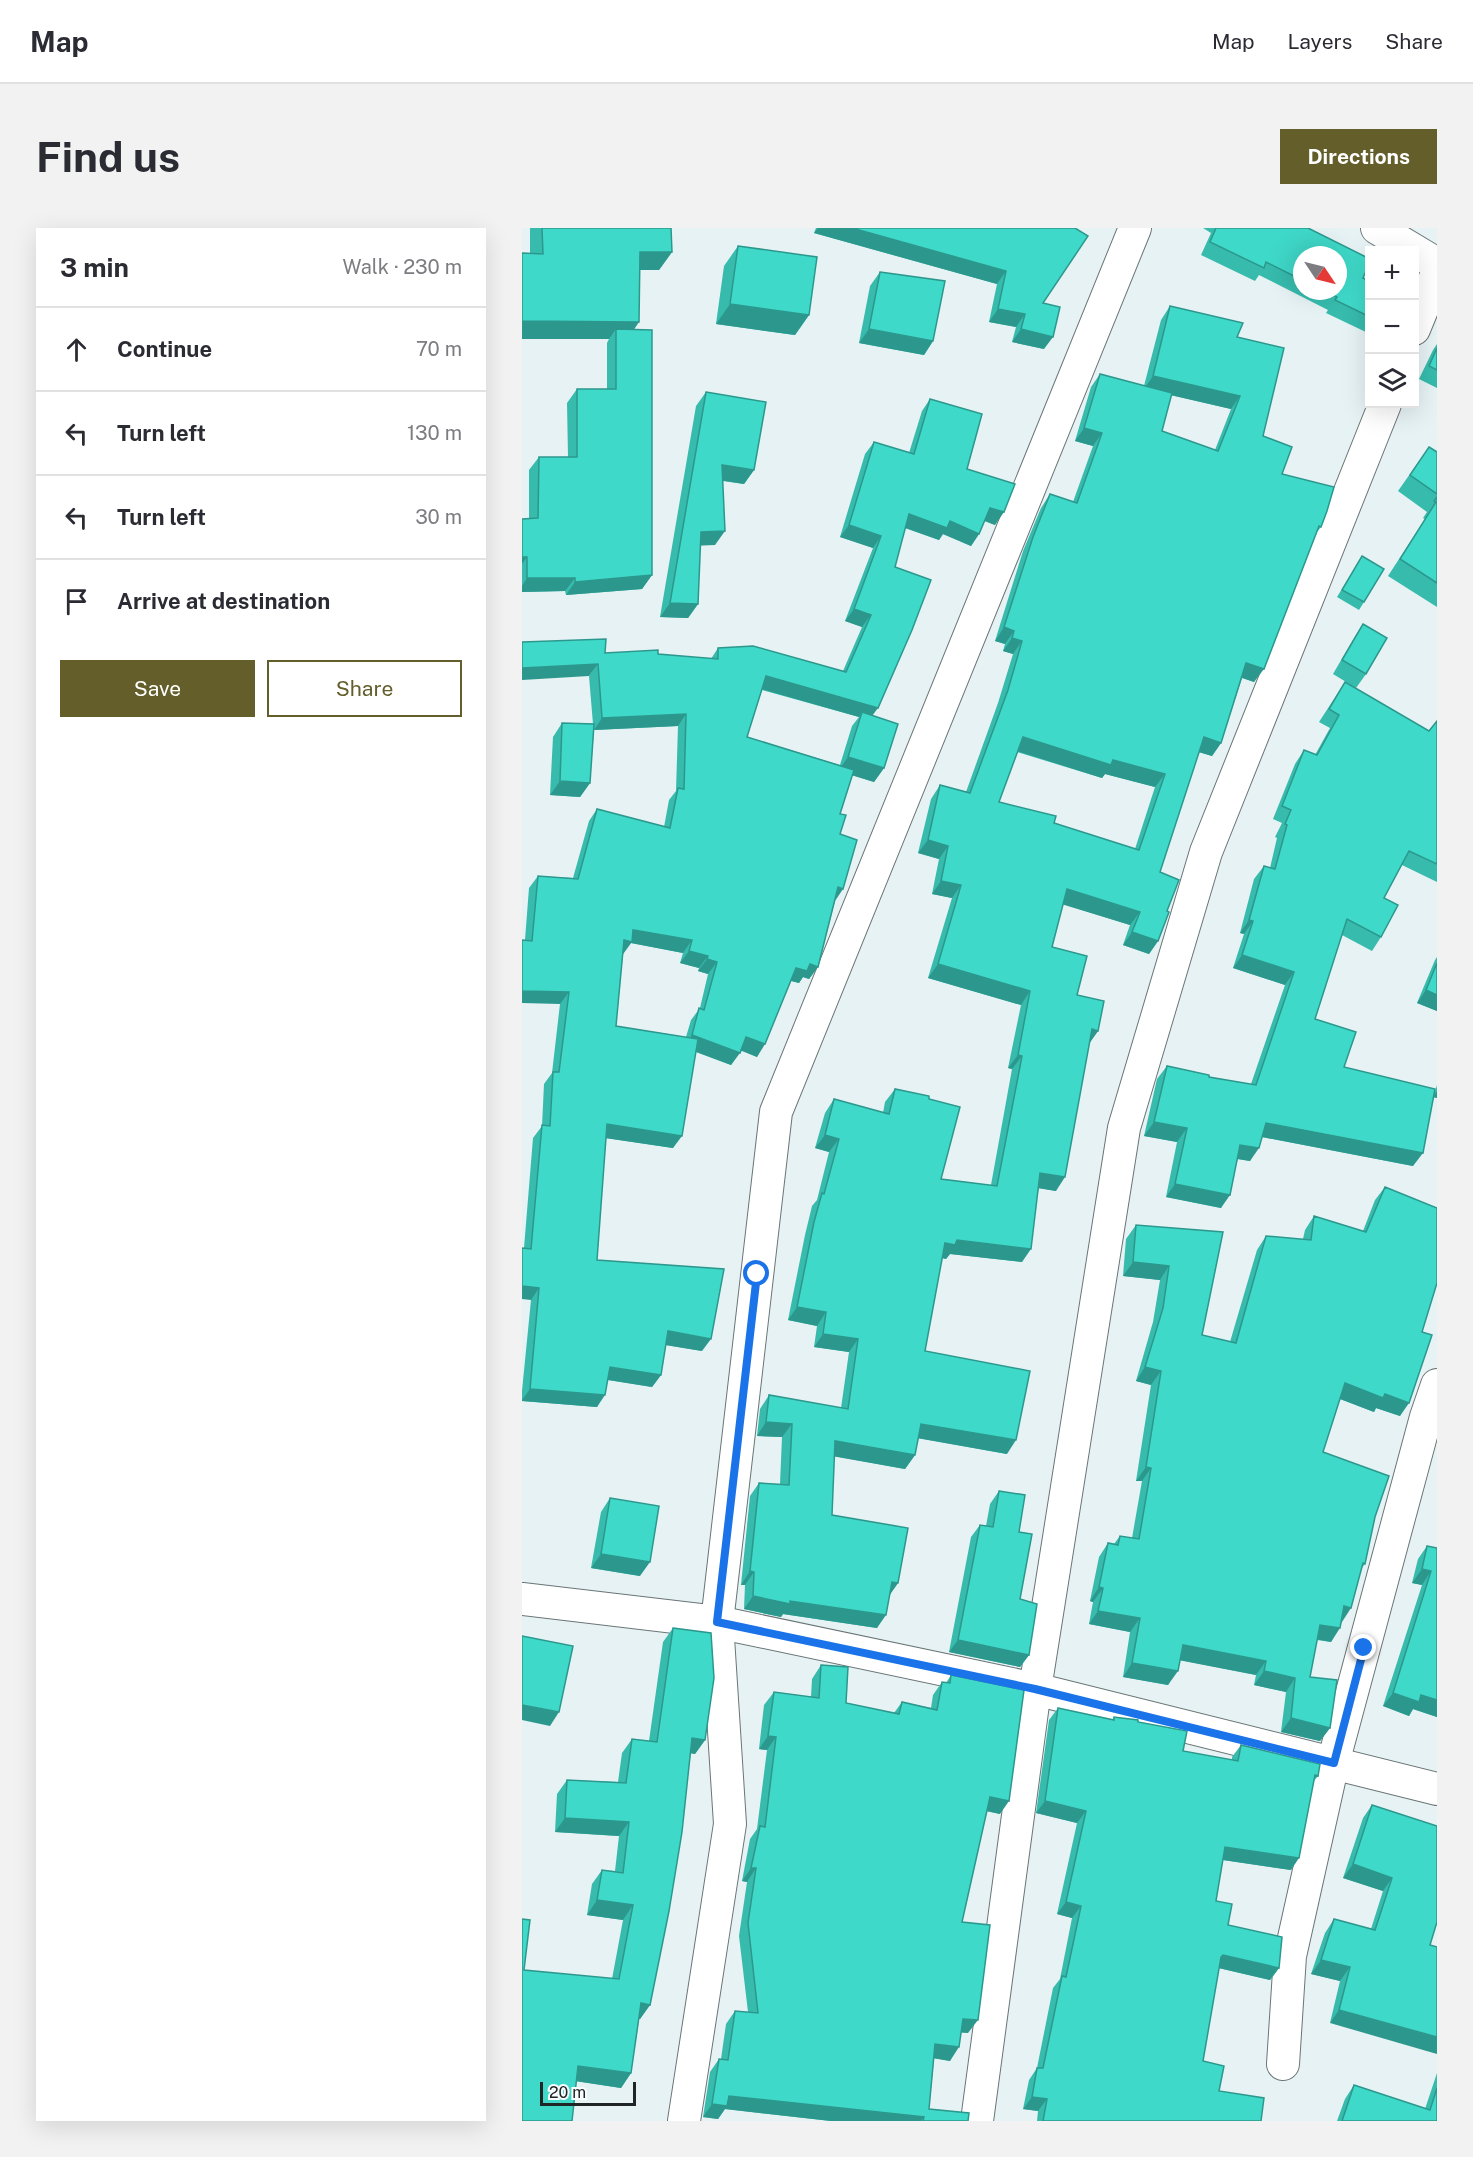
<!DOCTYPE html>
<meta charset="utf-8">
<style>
:root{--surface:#fff;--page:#f2f2f3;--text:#2b2b33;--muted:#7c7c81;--line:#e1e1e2;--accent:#635e2a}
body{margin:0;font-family:"Public Sans",sans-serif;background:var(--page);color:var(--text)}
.controls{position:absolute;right:18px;top:18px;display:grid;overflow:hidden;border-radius:0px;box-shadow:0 6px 24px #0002}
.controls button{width:54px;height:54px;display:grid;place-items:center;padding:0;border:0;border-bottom:2px solid var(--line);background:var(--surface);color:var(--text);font:30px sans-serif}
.compass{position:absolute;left:771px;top:18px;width:54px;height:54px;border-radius:50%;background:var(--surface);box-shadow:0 6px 24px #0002;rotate:125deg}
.scale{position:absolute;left:18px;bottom:15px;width:96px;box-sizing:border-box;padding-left:6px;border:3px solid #202525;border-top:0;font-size:16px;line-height:21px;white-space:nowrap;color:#202525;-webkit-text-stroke:4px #f9fefe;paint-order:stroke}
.stop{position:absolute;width:18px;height:18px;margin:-14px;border:4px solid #1a73e8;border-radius:50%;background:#fff}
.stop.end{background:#1a73e8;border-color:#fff;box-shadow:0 2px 6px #0008}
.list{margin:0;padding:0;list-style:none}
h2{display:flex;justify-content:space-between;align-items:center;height:78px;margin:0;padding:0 24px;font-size:26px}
h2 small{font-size:20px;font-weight:400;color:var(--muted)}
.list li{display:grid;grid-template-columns:39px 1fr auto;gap:18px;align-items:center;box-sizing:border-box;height:84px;padding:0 24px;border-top:2px solid var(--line)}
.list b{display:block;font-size:22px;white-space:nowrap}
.list em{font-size:20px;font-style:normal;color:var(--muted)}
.actions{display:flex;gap:12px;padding:18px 24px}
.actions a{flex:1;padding:14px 0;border:2px solid var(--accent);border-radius:0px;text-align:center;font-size:21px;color:var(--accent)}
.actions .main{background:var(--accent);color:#fff}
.icon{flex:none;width:33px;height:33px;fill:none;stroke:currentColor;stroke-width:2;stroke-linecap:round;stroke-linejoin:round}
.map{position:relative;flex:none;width:915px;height:1893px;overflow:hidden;border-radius:0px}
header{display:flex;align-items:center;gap:36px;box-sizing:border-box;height:84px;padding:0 30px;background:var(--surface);border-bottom:2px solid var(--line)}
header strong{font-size:28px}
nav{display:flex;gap:33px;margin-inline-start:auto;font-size:21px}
.intro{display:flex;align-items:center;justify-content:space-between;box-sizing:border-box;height:144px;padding:0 36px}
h1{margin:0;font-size:42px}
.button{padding:15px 27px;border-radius:0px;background:var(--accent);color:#fff;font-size:21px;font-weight:700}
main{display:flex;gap:36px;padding:0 36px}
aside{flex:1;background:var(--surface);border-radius:0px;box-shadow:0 6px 24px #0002}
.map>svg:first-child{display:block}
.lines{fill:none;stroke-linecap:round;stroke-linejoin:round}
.street-casing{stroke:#6a7576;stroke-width:34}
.street{stroke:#fff;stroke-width:32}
.wall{fill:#36bbad;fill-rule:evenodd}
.shaded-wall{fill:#2c988d}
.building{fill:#3fd9c9;stroke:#2c988d;stroke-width:1.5;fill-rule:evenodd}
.route{stroke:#1a73e8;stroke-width:8}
</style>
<header>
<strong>Map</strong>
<nav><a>Map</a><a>Layers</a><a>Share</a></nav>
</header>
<div class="intro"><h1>Find us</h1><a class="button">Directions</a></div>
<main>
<aside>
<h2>3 min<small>Walk · 230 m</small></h2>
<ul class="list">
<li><svg class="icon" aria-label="ahead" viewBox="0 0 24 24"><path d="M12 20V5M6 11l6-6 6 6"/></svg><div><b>Continue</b></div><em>70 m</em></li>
<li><svg class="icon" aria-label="left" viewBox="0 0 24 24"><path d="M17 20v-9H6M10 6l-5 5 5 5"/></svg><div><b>Turn left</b></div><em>130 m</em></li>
<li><svg class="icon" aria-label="left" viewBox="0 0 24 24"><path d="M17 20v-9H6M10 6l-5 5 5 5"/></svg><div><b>Turn left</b></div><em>30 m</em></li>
<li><svg class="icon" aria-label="arrive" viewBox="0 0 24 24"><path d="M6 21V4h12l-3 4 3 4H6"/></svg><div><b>Arrive at destination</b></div></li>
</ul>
<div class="actions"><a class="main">Save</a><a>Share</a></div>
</aside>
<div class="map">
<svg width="915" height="1893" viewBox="0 0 915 1893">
<rect width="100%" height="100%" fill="#e6f2f4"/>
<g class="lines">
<defs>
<g id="street">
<path d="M 855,0 L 915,36"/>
<path d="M 892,101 L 915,45"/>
<path d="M 0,1371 L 195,1394 L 513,1461 L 915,1561"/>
<path d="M 761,1836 L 768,1728 L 811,1535 L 904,1189 L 915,1157"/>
<path d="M 162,1893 L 208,1596 L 195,1394 L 254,884 L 613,0"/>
<path d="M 455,1893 L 513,1461 L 602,900 L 684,624 L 863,176"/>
</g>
</defs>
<!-- street casing -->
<use href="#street" class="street-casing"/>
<!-- street -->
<use href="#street" class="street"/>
</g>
<!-- wall -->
<g class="wall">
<path d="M 8,0 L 149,0 L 150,24 L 137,42 L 118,42 L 112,102 L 130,347 L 120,361 L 44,367 L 43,363 L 0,364 L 0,291 L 7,290 L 7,242 L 17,229 L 46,229 L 45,175 L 55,161 L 85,161 L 85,115 L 87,111 L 0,111 L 0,25 L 8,25 Z"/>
<path d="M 294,0 L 553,0 L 521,75 L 522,121 L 490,114 L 494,99 L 467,94 L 475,56 L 292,5 Z"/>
<path d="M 681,0 L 786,0 L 841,50 L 848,53 L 848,106 L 804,85 L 806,82 L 737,47 L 733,53 L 679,27 L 689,5 ZM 780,27 L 816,63 L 780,63 Z"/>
<path d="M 216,18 L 287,87 L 273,107 L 194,96 L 202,38 Z"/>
<path d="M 358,44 L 411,113 L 402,127 L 337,115 L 348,58 Z"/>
<path d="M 648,78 L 715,109 L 741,208 L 760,246 L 799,299 L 795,304 L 732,454 L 720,450 L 699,515 L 690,528 L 677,524 L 638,644 L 645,683 L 636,713 L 627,726 L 601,717 L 608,697 L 541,676 L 530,719 L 555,767 L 576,803 L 567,815 L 534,963 L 517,960 L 500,1034 L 428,1026 L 424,1031 L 420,1030 L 403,1123 L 485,1226 L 396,1210 L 393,1227 L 383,1241 L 312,1228 L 310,1287 L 376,1355 L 368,1366 L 355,1400 L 261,1386 L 259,1389 L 222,1381 L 223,1357 L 219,1357 L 228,1268 L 237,1255 L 258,1256 L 260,1209 L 235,1208 L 238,1181 L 247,1167 L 319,1180 L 327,1124 L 292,1119 L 295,1098 L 266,1092 L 283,1007 L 290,978 L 295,972 L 307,924 L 293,920 L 303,885 L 312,871 L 361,885 L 363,874 L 373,861 L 407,871 L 419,951 L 469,957 L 490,841 L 486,840 L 499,777 L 406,750 L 430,670 L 410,666 L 417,631 L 396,625 L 409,571 L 418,557 L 444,564 L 476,475 L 491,426 L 481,423 L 483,416 L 473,413 L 501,323 L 519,280 L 528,266 L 551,274 L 571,218 L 553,213 L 569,159 L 578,146 L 622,158 L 639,92 ZM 649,167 L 709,181 L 693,222 L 640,203 ZM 495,524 L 580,550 L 583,546 L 633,559 L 613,621 L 532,595 L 477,574 Z"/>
<path d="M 915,116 L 915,160 L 897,151 L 911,122 Z"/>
<path d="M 184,164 L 232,242 L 222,256 L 201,253 L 193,317 L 178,317 L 176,376 L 166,390 L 138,389 L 174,178 Z"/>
<path d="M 408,171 L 473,297 L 463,293 L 457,306 L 449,318 L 421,306 L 417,312 L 383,300 L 373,339 L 350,487 L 362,540 L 352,554 L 330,547 L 318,586 L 318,606 L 313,673 L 296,739 L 287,751 L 281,749 L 277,755 L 269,753 L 235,829 L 219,822 L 209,837 L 174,824 L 151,920 L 84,910 L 75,1032 L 180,1123 L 144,1117 L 139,1147 L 130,1159 L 86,1152 L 75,1179 L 0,1173 L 0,1163 L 9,1072 L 2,1020 L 11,910 L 20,898 L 22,856 L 30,845 L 38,776 L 3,712 L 7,660 L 16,648 L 51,650 L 67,593 L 75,581 L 142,599 L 147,572 L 154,563 L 156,498 L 72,502 L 68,555 L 58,569 L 28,567 L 31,509 L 40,495 L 71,496 L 67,448 L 83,425 L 136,426 L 189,431 L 196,420 L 321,443 L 340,399 L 323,393 L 351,320 L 318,309 L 343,226 L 352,214 L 387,225 L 400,183 ZM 240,462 L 337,489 L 330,498 L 318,537 L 225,509 ZM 109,715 L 161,725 L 158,735 L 177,740 L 176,743 L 186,746 L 178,780 L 169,792 L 164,809 L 94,798 L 101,726 Z"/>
<path d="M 907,219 L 915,224 L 915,379 L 866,348 L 903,291 L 901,290 L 905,284 L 876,263 Z"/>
<path d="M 840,328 L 842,374 L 837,382 L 815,369 Z"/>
<path d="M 841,396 L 844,446 L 834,460 L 811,446 L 832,410 Z"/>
<path d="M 823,454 L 907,503 L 915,493 L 915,654 L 880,637 L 862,670 L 859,709 L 850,723 L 820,707 L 793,791 L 822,839 L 912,867 L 915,857 L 915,870 L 911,869 L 891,938 L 740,909 L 728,933 L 716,931 L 699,980 L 644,969 L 655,914 L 622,908 L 635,851 L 645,838 L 687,849 L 729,856 L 763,757 L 711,740 L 722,706 L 718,705 L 732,651 L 742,638 L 748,640 L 755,610 L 753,609 L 760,595 L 751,591 L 773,536 L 782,522 L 793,527 L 808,500 L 797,494 Z"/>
<path d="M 915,729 L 915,783 L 895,775 L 913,732 Z"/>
<path d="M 863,959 L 900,1104 L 878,1188 L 854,1180 L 852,1184 L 818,1171 L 801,1224 L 853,1289 L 843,1336 L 839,1341 L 820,1394 L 809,1414 L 795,1412 L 788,1449 L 808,1500 L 798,1513 L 759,1504 L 764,1464 L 732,1457 L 734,1447 L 658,1432 L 646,1457 L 601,1449 L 608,1404 L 567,1396 L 571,1374 L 568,1373 L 577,1329 L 586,1315 L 592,1316 L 598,1308 L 610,1310 L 620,1253 L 614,1253 L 629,1157 L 614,1153 L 631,1094 L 638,1052 L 601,1048 L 604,1011 L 614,997 L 701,1004 L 680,1107 L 708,1114 L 735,1022 L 744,1008 L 781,1011 L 783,1002 L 792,988 L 841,1003 L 853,972 Z"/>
<path d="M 477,1263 L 497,1304 L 498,1371 L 507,1427 L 498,1439 L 427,1424 L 449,1309 L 458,1297 L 464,1298 L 468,1276 Z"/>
<path d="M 88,1270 L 118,1348 L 69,1340 L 79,1284 Z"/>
<path d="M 905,1318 L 915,1320 L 915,1489 L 891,1481 L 887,1488 L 861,1478 L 900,1357 L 890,1355 L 896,1331 Z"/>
<path d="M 151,1400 L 183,1512 L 173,1526 L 169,1525 L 128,1777 L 118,1791 L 117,1791 L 109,1845 L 99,1860 L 54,1853 L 2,1742 L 90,1751 L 101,1692 L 65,1687 L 70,1656 L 80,1642 L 93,1643 L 97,1608 L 33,1604 L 35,1566 L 45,1552 L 96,1554 L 100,1525 L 110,1511 L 127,1513 L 141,1414 Z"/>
<path d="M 299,1437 L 324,1475 L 372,1485 L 380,1474 L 409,1480 L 411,1467 L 420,1454 L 424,1455 L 429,1447 L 478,1586 L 465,1583 L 440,1694 L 446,1805 L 439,1804 L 428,1833 L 412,1830 L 407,1881 L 446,1893 L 309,1893 L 203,1881 L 196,1891 L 181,1889 L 188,1844 L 197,1831 L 199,1831 L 204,1796 L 213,1783 L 226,1784 L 217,1708 L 225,1654 L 220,1653 L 228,1611 L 235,1601 L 245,1522 L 237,1521 L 242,1477 L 252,1464 L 289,1469 L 290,1451 Z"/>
<path d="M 536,1480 L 590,1492 L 592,1489 L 616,1494 L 661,1523 L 710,1532 L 710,1529 L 719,1517 L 796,1548 L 792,1553 L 769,1642 L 701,1632 L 694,1673 L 706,1697 L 757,1740 L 748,1752 L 697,1740 L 681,1833 L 697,1863 L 739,1893 L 515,1893 L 516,1883 L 501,1881 L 507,1852 L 515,1840 L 531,1760 L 538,1751 L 550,1690 L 535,1686 L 555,1595 L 514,1585 L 527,1492 Z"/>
<path d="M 850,1577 L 915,1694 L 808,1795 L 818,1753 L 789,1746 L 803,1705 L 812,1691 L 849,1701 L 861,1663 L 821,1650 L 841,1590 Z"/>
<path d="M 915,1845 L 915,1893 L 815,1893 L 823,1871 L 832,1857 L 903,1881 Z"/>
</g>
<!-- shaded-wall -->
<g class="shaded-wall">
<path d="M 296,0 L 330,0 L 484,43 L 475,56 L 292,5 Z"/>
<path d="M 118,24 L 150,24 L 137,42 L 105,42 Z"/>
<path d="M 208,76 L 287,87 L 273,107 L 194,96 Z"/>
<path d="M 476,81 L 503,86 L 494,99 L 467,94 Z"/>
<path d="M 0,93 L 117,94 L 105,112 L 94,101 L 87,111 L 0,111 Z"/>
<path d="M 347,101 L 411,113 L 402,127 L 337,115 Z"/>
<path d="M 499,101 L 531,109 L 522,121 L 490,114 Z"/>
<path d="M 631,148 L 718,168 L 709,181 L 622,161 Z"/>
<path d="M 562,200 L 580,205 L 571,218 L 553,213 Z"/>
<path d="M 200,237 L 232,242 L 222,256 L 190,251 Z"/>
<path d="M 468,280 L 482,284 L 473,297 L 460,292 Z"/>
<path d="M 387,286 L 428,293 L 457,306 L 449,318 L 421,306 L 417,312 L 378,298 Z"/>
<path d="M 327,297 L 359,308 L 351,320 L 318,309 Z"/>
<path d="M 203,303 L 193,317 L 169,318 L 179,304 Z"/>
<path d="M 0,329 L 5,329 L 0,336 Z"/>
<path d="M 130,347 L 120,361 L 44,367 L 53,354 Z"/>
<path d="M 5,350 L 53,350 L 43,363 L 0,364 L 0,358 Z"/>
<path d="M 148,375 L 176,376 L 166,390 L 138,389 Z"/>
<path d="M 332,381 L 349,387 L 340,399 L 323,393 Z"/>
<path d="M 482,399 L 492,403 L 483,416 L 473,413 Z"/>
<path d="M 490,410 L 500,413 L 491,426 L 481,423 Z"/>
<path d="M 724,435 L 742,441 L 732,454 L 715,448 Z"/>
<path d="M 76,436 L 67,448 L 0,452 L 0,440 Z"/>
<path d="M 244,448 L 356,480 L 347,492 L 340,484 L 337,489 L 236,460 Z"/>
<path d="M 164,486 L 156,498 L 72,502 L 80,490 Z"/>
<path d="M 501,509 L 591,532 L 643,546 L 633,559 L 583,546 L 580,550 L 492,522 Z"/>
<path d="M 682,509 L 699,515 L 690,528 L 673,523 Z"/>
<path d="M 326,529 L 362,540 L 352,554 L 316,543 Z"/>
<path d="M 38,553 L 68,555 L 58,569 L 28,567 Z"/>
<path d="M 406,612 L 426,618 L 417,631 L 396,625 Z"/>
<path d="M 419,653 L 439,657 L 430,670 L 410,666 Z"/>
<path d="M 316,659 L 321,661 L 313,673 Z"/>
<path d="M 545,661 L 618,684 L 608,697 L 536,675 Z"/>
<path d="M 727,692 L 731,693 L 722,706 L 718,705 Z"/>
<path d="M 111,702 L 170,712 L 161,725 L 109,715 L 101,726 L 102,712 Z"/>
<path d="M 610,704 L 636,713 L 627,726 L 601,717 Z"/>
<path d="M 167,723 L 186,728 L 177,740 L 158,735 Z"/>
<path d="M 720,727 L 772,744 L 763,757 L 711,740 Z"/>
<path d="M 185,731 L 195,734 L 186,746 L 176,743 Z"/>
<path d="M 288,736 L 296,739 L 287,751 L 281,749 L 277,755 L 266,752 L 274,740 Z"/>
<path d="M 416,736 L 508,763 L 499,777 L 406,750 Z"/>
<path d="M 904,762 L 915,767 L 915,783 L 895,775 Z"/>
<path d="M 0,763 L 47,764 L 38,776 L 0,775 Z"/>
<path d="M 570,801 L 576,803 L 567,816 Z"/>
<path d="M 170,807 L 218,825 L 209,837 L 161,819 Z"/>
<path d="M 224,809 L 243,816 L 235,829 L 215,821 Z"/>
<path d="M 496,827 L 500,828 L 490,841 L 486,840 Z"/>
<path d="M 915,863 L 915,870 L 911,869 Z"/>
<path d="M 632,894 L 665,900 L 655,914 L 622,908 Z"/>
<path d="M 744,895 L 901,925 L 891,938 L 735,908 Z"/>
<path d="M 85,896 L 160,908 L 151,920 L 76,909 Z"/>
<path d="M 303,907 L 317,911 L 307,924 L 293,920 Z"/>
<path d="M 718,917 L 737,920 L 728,933 L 709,930 Z"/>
<path d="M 518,945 L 543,949 L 534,963 L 509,959 Z"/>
<path d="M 653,956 L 708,967 L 699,980 L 644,969 Z"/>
<path d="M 435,1012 L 509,1021 L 500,1034 L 428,1026 L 424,1031 L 413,1028 L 423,1015 Z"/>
<path d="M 611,1034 L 647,1038 L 638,1052 L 601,1048 Z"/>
<path d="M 0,1058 L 17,1060 L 9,1072 L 0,1071 Z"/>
<path d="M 275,1079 L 304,1084 L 295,1098 L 266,1092 Z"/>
<path d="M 146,1103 L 189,1111 L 180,1123 L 137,1116 Z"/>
<path d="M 301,1106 L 336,1111 L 327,1124 L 292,1119 Z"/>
<path d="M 88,1139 L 139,1147 L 130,1159 L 80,1151 Z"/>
<path d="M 623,1139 L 639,1143 L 629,1157 L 614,1153 Z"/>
<path d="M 823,1155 L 863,1166 L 887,1175 L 878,1188 L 854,1180 L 852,1184 L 813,1169 Z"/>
<path d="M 8,1161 L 83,1167 L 75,1179 L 0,1173 L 0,1172 Z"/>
<path d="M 244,1194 L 270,1196 L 260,1209 L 235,1208 Z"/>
<path d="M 399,1196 L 494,1212 L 485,1226 L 389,1209 Z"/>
<path d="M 313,1213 L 393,1227 L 383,1241 L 304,1227 Z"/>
<path d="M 624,1239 L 629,1240 L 620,1253 L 614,1253 Z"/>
<path d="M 79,1326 L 128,1334 L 118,1348 L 69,1340 Z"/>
<path d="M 900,1341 L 909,1343 L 900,1357 L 890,1355 Z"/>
<path d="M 228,1343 L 232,1344 L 223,1357 L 219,1357 Z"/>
<path d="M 370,1354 L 376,1355 L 367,1368 Z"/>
<path d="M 577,1359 L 581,1360 L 571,1374 L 568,1373 Z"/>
<path d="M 231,1368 L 268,1373 L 364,1387 L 355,1400 L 261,1386 L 259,1389 L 222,1381 Z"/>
<path d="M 822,1378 L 829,1380 L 820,1394 Z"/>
<path d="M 576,1383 L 618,1390 L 608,1404 L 567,1396 Z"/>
<path d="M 798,1397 L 818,1400 L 809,1414 L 788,1410 Z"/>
<path d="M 436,1412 L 507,1427 L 498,1439 L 427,1424 Z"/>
<path d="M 661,1417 L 744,1433 L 734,1447 L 651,1431 Z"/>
<path d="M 610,1435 L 656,1443 L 646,1457 L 601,1449 Z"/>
<path d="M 742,1443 L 773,1450 L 764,1464 L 732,1457 Z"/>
<path d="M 871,1465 L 899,1467 L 915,1472 L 915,1489 L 891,1481 L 887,1488 L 861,1478 Z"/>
<path d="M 0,1477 L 37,1484 L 28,1498 L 0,1492 Z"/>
<path d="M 769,1490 L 808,1500 L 798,1513 L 759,1504 Z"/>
<path d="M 246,1508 L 254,1509 L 245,1522 L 237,1521 Z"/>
<path d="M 170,1510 L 183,1512 L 173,1526 L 160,1524 Z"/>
<path d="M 468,1569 L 487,1573 L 478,1586 L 459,1582 Z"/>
<path d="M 523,1573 L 564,1583 L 555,1595 L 514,1585 Z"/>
<path d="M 43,1590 L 107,1594 L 97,1608 L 33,1604 Z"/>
<path d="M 703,1619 L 777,1630 L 769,1642 L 694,1631 Z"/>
<path d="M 831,1636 L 870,1650 L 861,1663 L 821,1650 Z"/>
<path d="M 229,1640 L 234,1640 L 225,1654 L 220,1653 Z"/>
<path d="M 75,1672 L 111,1677 L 101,1692 L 65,1687 Z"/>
<path d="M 544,1674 L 559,1678 L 550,1690 L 535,1686 Z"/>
<path d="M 701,1727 L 757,1740 L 748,1752 L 692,1739 L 699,1729 Z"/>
<path d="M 799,1732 L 828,1739 L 818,1753 L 789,1746 Z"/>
<path d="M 119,1775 L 128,1777 L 118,1791 L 109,1790 Z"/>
<path d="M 817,1782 L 915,1809 L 915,1826 L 808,1795 Z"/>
<path d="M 441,1791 L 456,1792 L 446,1805 L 432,1804 Z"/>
<path d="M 413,1816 L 437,1819 L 428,1833 L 404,1829 Z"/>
<path d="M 56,1838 L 109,1845 L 99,1860 L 46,1852 Z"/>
<path d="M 207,1868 L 402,1889 L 399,1893 L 309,1893 L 203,1881 L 196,1891 L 181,1889 L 190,1876 Z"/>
<path d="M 510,1869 L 525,1871 L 516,1883 L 501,1881 Z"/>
</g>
<!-- building -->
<g class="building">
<path d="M 20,0 L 149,0 L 150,24 L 118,24 L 117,94 L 0,93 L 0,25 L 21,26 Z"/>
<path d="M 330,0 L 553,0 L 566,8 L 521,75 L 538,79 L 531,109 L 499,101 L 503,86 L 476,81 L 484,43 Z"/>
<path d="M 694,0 L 786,0 L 848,31 L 848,34 L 841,50 L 848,53 L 848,89 L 813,72 L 815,69 L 803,63 L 816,63 L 816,27 L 780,27 L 780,52 L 744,34 L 742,40 L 688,14 Z"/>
<path d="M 216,18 L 295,29 L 287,87 L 208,76 Z"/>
<path d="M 358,44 L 423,53 L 411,113 L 347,101 Z"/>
<path d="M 648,78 L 721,95 L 715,109 L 762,120 L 741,208 L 770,219 L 760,246 L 812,259 L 805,283 L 799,299 L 797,298 L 742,441 L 724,435 L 699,515 L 682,509 L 638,644 L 657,652 L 645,683 L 647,684 L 636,713 L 610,704 L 618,684 L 545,661 L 530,719 L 565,728 L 555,767 L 582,773 L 576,803 L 570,801 L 543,949 L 518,945 L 509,1021 L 435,1012 L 433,1017 L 423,1015 L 403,1123 L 508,1143 L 494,1212 L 399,1196 L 393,1227 L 313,1213 L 310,1287 L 386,1300 L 376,1355 L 370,1354 L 364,1387 L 268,1373 L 268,1376 L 231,1368 L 232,1344 L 228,1343 L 237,1255 L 267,1257 L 270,1196 L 244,1194 L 247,1167 L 326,1181 L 336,1111 L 301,1106 L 304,1084 L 275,1079 L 292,994 L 300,965 L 302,966 L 317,911 L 303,907 L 312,871 L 367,886 L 373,861 L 407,868 L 407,871 L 438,879 L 419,951 L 475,958 L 500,828 L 496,827 L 508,763 L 416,736 L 439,657 L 419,653 L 426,618 L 406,612 L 418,557 L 448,565 L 486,462 L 500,413 L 490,410 L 492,403 L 482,399 L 511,309 L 528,266 L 555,275 L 580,205 L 562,200 L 578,146 L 650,165 L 640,203 L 696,223 L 718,168 L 631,148 ZM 501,509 L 589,537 L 591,532 L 643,546 L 617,622 L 532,595 L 534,588 L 477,574 Z"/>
<path d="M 94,101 L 130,102 L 130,347 L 53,354 L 53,350 L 5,350 L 5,329 L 0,329 L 0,291 L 16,290 L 17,229 L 55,229 L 55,161 L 94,161 Z"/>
<path d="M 915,120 L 915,142 L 907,138 Z"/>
<path d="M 184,164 L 244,174 L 232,242 L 200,237 L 203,303 L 179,304 L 176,376 L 148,375 Z"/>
<path d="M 408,171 L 460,186 L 445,241 L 493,256 L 482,284 L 468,280 L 457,306 L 428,293 L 425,300 L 387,286 L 373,339 L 409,352 L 390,402 L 356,480 L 244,448 L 225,509 L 332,542 L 318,586 L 324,587 L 318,606 L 335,612 L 321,661 L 316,659 L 296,739 L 288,736 L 285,743 L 274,740 L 243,816 L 224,809 L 218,825 L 170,807 L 177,780 L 182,782 L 195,734 L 185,731 L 186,728 L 167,723 L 170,712 L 111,702 L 110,714 L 102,712 L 94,798 L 176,811 L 160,908 L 85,896 L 75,1032 L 202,1041 L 189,1111 L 146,1103 L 139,1147 L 88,1139 L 83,1167 L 8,1161 L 17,1060 L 0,1058 L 0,1020 L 9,1021 L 20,897 L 28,898 L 31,844 L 37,844 L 47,764 L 0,763 L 0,712 L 10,713 L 16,648 L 56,651 L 75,581 L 148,600 L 156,560 L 162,561 L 164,486 L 80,490 L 76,436 L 0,440 L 0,414 L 84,411 L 83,425 L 136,422 L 136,426 L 196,431 L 196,420 L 231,418 L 324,444 L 349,387 L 332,381 L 359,308 L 327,297 L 352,214 L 392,226 Z"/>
<path d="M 907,219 L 915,224 L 915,266 L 888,247 Z"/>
<path d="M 915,269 L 915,355 L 878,331 L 914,274 L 912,273 Z"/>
<path d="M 840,328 L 862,341 L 842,374 L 820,362 Z"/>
<path d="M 841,396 L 865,410 L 844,446 L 820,432 Z"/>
<path d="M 823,454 L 907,503 L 915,493 L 915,636 L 887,623 L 862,670 L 876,677 L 859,709 L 825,691 L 793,791 L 834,804 L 822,839 L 913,861 L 901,925 L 744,895 L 737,920 L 718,917 L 708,967 L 653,956 L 665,900 L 632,894 L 645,838 L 687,847 L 687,849 L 734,857 L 772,744 L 720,727 L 731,693 L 727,692 L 742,638 L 753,641 L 765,597 L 763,596 L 769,582 L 760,578 L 782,522 L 795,527 L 817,487 L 807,481 Z"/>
<path d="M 340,484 L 376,496 L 362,540 L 326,529 Z"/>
<path d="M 40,495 L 72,496 L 68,555 L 38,553 Z"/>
<path d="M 915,735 L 915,767 L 904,762 Z"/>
<path d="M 863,959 L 915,980 L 915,1055 L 900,1104 L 910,1107 L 887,1175 L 863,1166 L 861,1170 L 823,1155 L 801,1224 L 867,1248 L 853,1289 L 843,1336 L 841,1335 L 829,1380 L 822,1378 L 818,1400 L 798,1397 L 788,1449 L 815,1452 L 808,1500 L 769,1490 L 773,1450 L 742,1443 L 744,1433 L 661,1417 L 656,1443 L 610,1435 L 618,1390 L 576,1383 L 581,1360 L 577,1359 L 586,1315 L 596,1317 L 598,1308 L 617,1311 L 629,1240 L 624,1239 L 639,1143 L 623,1139 L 641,1080 L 647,1038 L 611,1034 L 614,997 L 701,1004 L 680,1107 L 714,1115 L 744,1008 L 789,1012 L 792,988 L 844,1004 Z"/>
<path d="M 477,1263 L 503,1267 L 497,1304 L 510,1306 L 498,1371 L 515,1376 L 507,1427 L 436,1412 L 458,1297 L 471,1299 Z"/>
<path d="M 88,1270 L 137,1278 L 128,1334 L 79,1326 Z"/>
<path d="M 905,1318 L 915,1320 L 915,1472 L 899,1467 L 897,1474 L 871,1465 L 909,1343 L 900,1341 Z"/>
<path d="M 151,1400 L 189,1405 L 192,1450 L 183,1512 L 170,1510 L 160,1604 L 147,1683 L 128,1777 L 119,1775 L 109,1845 L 56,1838 L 50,1893 L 0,1893 L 0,1691 L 8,1692 L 2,1742 L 97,1751 L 111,1677 L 75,1672 L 80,1642 L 101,1645 L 107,1594 L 43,1590 L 45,1552 L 104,1555 L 110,1511 L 135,1514 Z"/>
<path d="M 0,1408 L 51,1418 L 37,1484 L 0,1477 Z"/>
<path d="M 299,1437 L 326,1439 L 324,1475 L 377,1486 L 380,1474 L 415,1482 L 420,1454 L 428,1455 L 429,1447 L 502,1462 L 487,1573 L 468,1569 L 440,1694 L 468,1697 L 456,1792 L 441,1791 L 437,1819 L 413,1816 L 407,1881 L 447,1885 L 446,1893 L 401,1893 L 402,1889 L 207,1868 L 205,1878 L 190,1876 L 197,1831 L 206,1832 L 213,1783 L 236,1785 L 226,1695 L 234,1640 L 229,1640 L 238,1598 L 243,1599 L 254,1509 L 246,1508 L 252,1464 L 297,1470 Z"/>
<path d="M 536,1480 L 592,1492 L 592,1489 L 616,1492 L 616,1494 L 665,1503 L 661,1523 L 716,1533 L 719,1517 L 798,1536 L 796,1548 L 793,1547 L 777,1630 L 703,1619 L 694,1673 L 710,1676 L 706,1697 L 760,1709 L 757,1740 L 701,1727 L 699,1729 L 681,1833 L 702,1838 L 697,1863 L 742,1870 L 739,1893 L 521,1893 L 525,1871 L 510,1869 L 515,1840 L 521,1840 L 540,1748 L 544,1749 L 559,1678 L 544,1674 L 564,1583 L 523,1573 Z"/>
<path d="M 850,1577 L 915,1598 L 915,1694 L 908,1717 L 915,1719 L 915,1809 L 817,1782 L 828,1739 L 799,1732 L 812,1691 L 853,1702 L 870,1650 L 831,1636 Z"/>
<path d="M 832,1857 L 908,1882 L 915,1860 L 915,1893 L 820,1893 Z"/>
</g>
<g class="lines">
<!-- route -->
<path class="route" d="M 235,1046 L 195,1394 L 513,1461 L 812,1535 L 842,1420"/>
</g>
</svg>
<div class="controls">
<button>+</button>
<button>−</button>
<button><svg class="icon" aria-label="layers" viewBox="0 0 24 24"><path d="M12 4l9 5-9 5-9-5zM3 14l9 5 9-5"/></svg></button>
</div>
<svg class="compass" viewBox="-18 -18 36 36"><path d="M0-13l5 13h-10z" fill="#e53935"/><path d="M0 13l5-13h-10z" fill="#7c7c81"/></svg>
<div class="scale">20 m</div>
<div class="stop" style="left:235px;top:1046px"></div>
<div class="stop end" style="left:842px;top:1420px"></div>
</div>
</main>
